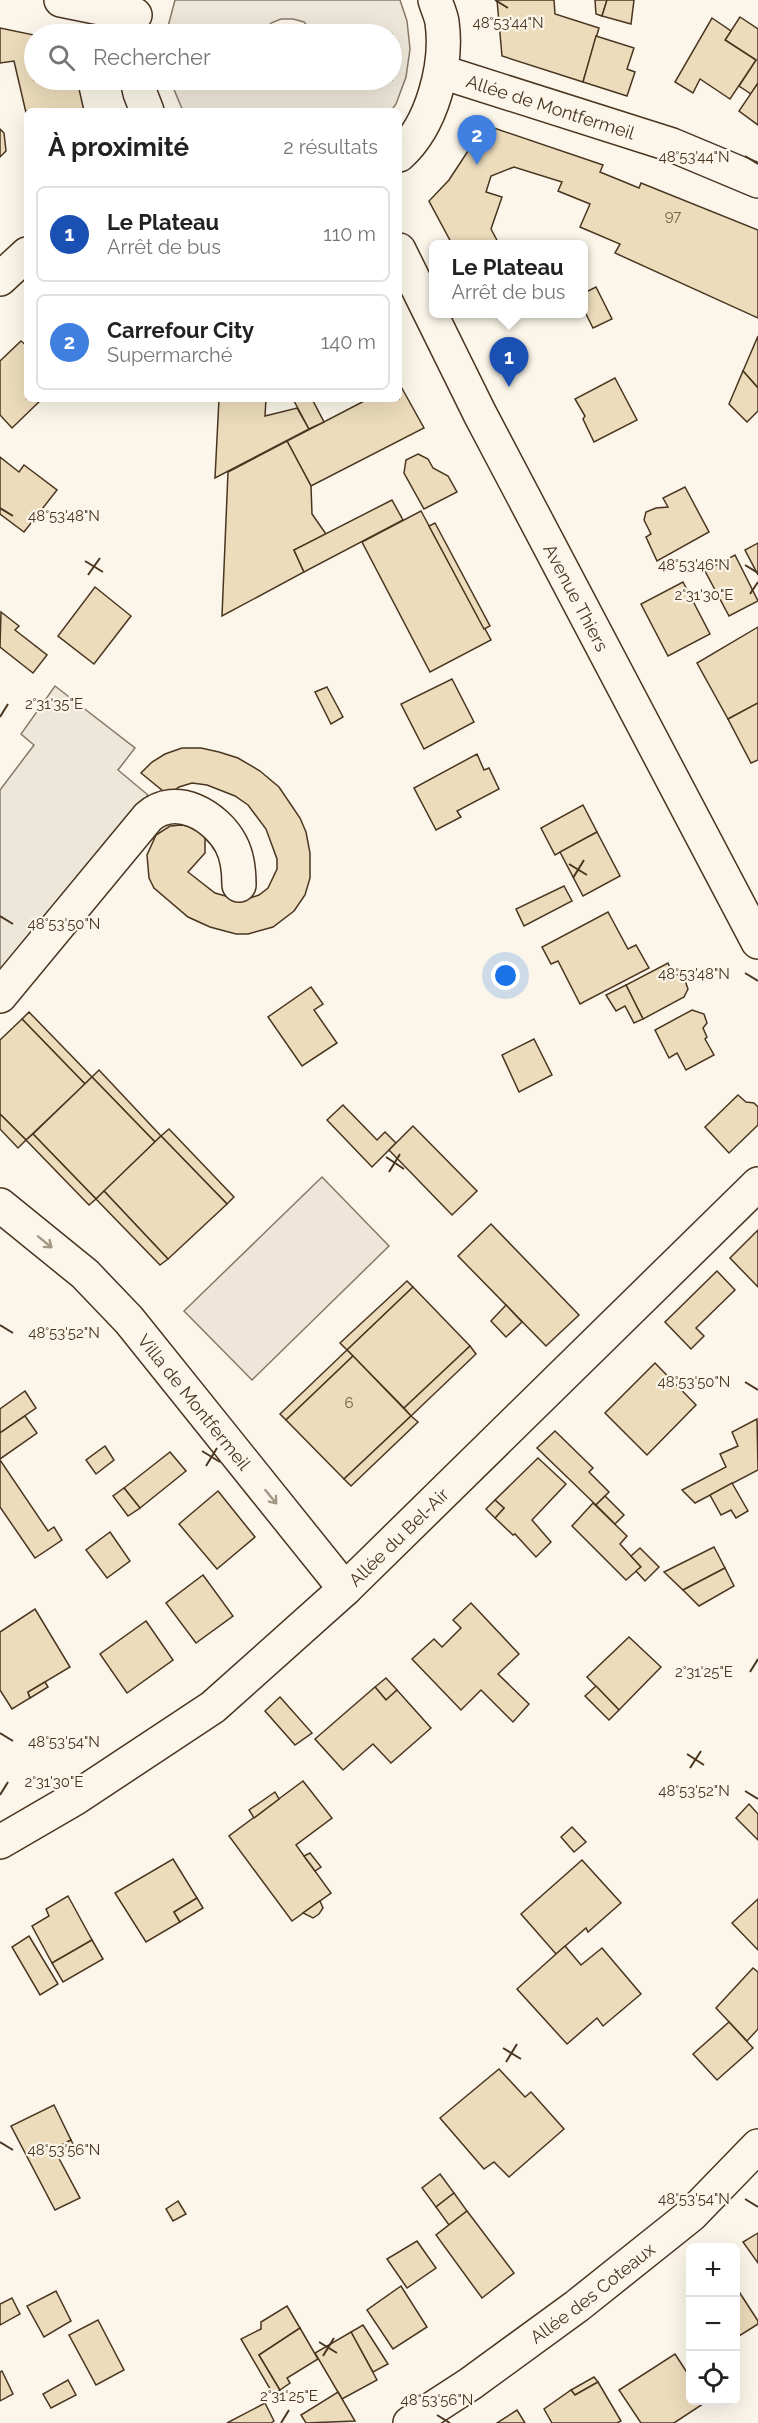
<!DOCTYPE html>
<html lang="fr">
<meta charset="utf-8">
<style>
:root{--surface:#fff;--page:#f2f2f2;--text:#222;--muted:#767676;--line:#e0e0e0;--accent:#c62828}
body{margin:0;font-family:Raleway,sans-serif;background:var(--page);color:var(--text)}
.controls{position:absolute;right:18px;bottom:18px;display:grid;overflow:hidden;border-radius:9px;box-shadow:0 6px 24px #0002}
.controls button{width:54px;height:54px;display:grid;place-items:center;padding:0;border:0;border-bottom:2px solid var(--line);background:var(--surface);color:var(--text);font:30px sans-serif}
.you{position:absolute;left:506px;top:976px;width:21px;height:21px;margin:-15px;border:4px solid #fff;border-radius:50%;background:#1a73e8;box-shadow:0 0 0 9px #1a73e833}
.badge{display:grid;place-items:center;width:39px;height:39px;border-radius:50%;background:var(--accent);color:#fff;font-size:20px;font-weight:700}
.pin{position:absolute;translate:-50% -50px;filter:drop-shadow(0 2px 3px #0008)}
.pin::after{content:'';position:absolute;top:32px;width:21px;height:18px;background:inherit;clip-path:polygon(0 0,100% 0,50% 100%)}
.popup{position:absolute;left:429px;top:240px;width:159px;height:78px;box-sizing:border-box;display:grid;place-content:center;border-radius:9px;background:var(--surface);filter:drop-shadow(0 2px 4px #0005);font-size:20px;white-space:nowrap;color:var(--muted)}
.popup b{font-size:22px;color:var(--text)}
.popup::after{content:'';position:absolute;left:50%;top:100%;margin-left:-12px;border:12px solid transparent;border-top-color:var(--surface)}
.list{margin:0;padding:0;list-style:none}
h2{display:flex;justify-content:space-between;align-items:center;height:78px;margin:0;padding:0 24px;font-size:26px}
h2 small{font-size:20px;font-weight:400;color:var(--muted)}
.list li{display:grid;grid-template-columns:39px 1fr auto;gap:18px;align-items:center;box-sizing:border-box;height:96px;margin:0 12px 12px;padding:0 12px;border:2px solid var(--line);border-radius:9px}
.list b{display:block;font-size:22px;white-space:nowrap}
.list p{margin:0;font-size:20px;white-space:nowrap;color:var(--muted)}
.list em{font-size:20px;font-style:normal;color:var(--muted)}
.icon{flex:none;width:33px;height:33px;fill:none;stroke:currentColor;stroke-width:2;stroke-linecap:round;stroke-linejoin:round}
.map{position:relative;flex:none;width:758px;height:2423px;overflow:hidden}
.search{position:absolute;background:var(--surface);box-shadow:0 6px 24px #0002;left:24px;top:24px;width:378px;height:66px;display:flex;align-items:center;gap:15px;box-sizing:border-box;padding:0 21px;border-radius:33px;color:var(--muted);font-size:22px}
.panel{position:absolute;background:var(--surface);box-shadow:0 6px 24px #0002;left:24px;top:108px;width:378px;height:294px;border-radius:9px}
.map>svg:first-child{display:block}
.green{fill:#ede6d9;stroke:#887966;stroke-width:1.5}
.parking{fill:#ede7d9;stroke:#887966;stroke-width:1.5}
.building{fill:#ecdcbc;stroke:#4a3520;stroke-width:1.5}
.lines{fill:none;stroke-linecap:round;stroke-linejoin:round}
.minor-casing{stroke:#4a3520;stroke-width:36}
.major-casing{stroke:#4a3520;stroke-width:36}
.minor{stroke:#fbf6e9;stroke-width:33}
.major{stroke:#fbf6e9;stroke-width:33}
.oneway{stroke:#a29684}
.ticks{fill:none;stroke:#4a3520;stroke-width:2}
.labels{text-anchor:middle;dominant-baseline:central;stroke-width:4.5;stroke-linejoin:round;paint-order:stroke}
.number-label{font-size:15px;fill:#725f47}
.street-label{font-size:18px;fill:#4a3520;stroke:#fbf6e9}
.ticks-label{font-size:15px;text-anchor:middle;fill:#4a3520;stroke:#fbf6e9;stroke-width:4.5;stroke-linejoin:round;paint-order:stroke}
</style>
<div class="map">
<svg width="758" height="2423" viewBox="0 0 758 2423">
<rect width="100%" height="100%" fill="#fbf6e9"/>
<!-- green -->
<path class="green" d="M 322,1177 L 389,1246 L 252,1380 L 184,1311 Z"/>
<!-- parking -->
<g class="parking">
<path d="M 175,0 L 400,0 L 407,21 L 410,49 L 406,77 L 396,104 L 391,111 L 183,111 L 170,80 L 392,80 L 392,34 L 314,34 L 304,22 L 293,19 L 281,19 L 271,23 L 262,34 L 166,34 Z"/>
<path d="M 55,686 L 135,748 L 118,770 L 148,795 L 0,976 L 0,790 L 34,745 L 21,734 Z"/>
</g>
<!-- building -->
<g class="building">
<path d="M 497,0 L 554,0 L 555,14 L 599,28 L 583,82 L 502,56 Z"/>
<path d="M 595,0 L 607,0 L 602,16 L 596,14 Z"/>
<path d="M 607,0 L 634,0 L 631,24 L 602,16 Z"/>
<path d="M 740,17 L 758,29 L 758,83 L 751,94 L 739,86 L 756,60 L 725,40 Z"/>
<path d="M 712,18 L 731,31 L 725,40 L 756,60 L 730,99 L 700,79 L 693,93 L 675,82 Z"/>
<path d="M 0,28 L 34,35 L 34,80 L 77,80 L 84,111 L 27,111 L 27,117 L 14,61 L 0,63 Z"/>
<path d="M 596,36 L 634,48 L 627,69 L 635,72 L 627,96 L 583,82 Z"/>
<path d="M 758,83 L 758,125 L 739,111 Z"/>
<path d="M 485,125 L 603,165 L 600,172 L 639,188 L 641,183 L 758,230 L 758,318 L 615,253 L 620,244 L 580,227 L 590,204 L 558,191 L 562,182 L 514,167 L 491,176 L 486,192 L 502,197 L 491,229 L 499,244 L 452,244 L 429,201 L 449,180 Z"/>
<path d="M 0,129 L 4,133 L 6,151 L 0,157 Z"/>
<path d="M 596,287 L 612,319 L 593,328 L 584,310 L 584,293 Z"/>
<path d="M 758,336 L 758,388 L 743,371 Z"/>
<path d="M 21,341 L 27,346 L 27,399 L 42,399 L 12,428 L 0,415 L 0,361 Z"/>
<path d="M 743,371 L 758,388 L 758,411 L 747,422 L 729,404 Z"/>
<path d="M 615,378 L 637,420 L 594,442 L 583,419 L 585,416 L 575,399 Z"/>
<path d="M 399,383 L 424,428 L 311,486 L 287,441 L 368,399 L 399,399 Z"/>
<path d="M 219,399 L 266,399 L 265,416 L 297,408 L 309,429 L 215,478 Z"/>
<path d="M 293,399 L 312,399 L 324,422 L 309,429 Z"/>
<path d="M 287,441 L 311,486 L 312,514 L 326,534 L 294,550 L 304,572 L 222,616 L 228,472 Z"/>
<path d="M 418,454 L 428,459 L 433,468 L 448,476 L 457,492 L 424,509 L 404,473 L 406,460 Z"/>
<path d="M 0,457 L 19,472 L 24,465 L 57,490 L 24,532 L 0,514 Z"/>
<path d="M 685,487 L 709,532 L 657,561 L 646,537 L 651,534 L 644,520 L 646,512 L 656,508 L 668,507 L 663,498 Z"/>
<path d="M 392,500 L 403,520 L 304,572 L 294,550 Z"/>
<path d="M 421,511 L 491,640 L 430,672 L 362,542 Z"/>
<path d="M 435,523 L 490,626 L 484,629 L 429,526 Z"/>
<path d="M 758,543 L 758,575 L 745,550 Z"/>
<path d="M 735,555 L 758,601 L 729,616 L 705,571 Z"/>
<path d="M 683,582 L 710,634 L 668,656 L 641,604 Z"/>
<path d="M 95,587 L 131,616 L 94,664 L 58,636 Z"/>
<path d="M 1,612 L 19,626 L 15,630 L 47,655 L 33,673 L 0,647 Z"/>
<path d="M 758,627 L 758,703 L 728,719 L 697,663 Z"/>
<path d="M 452,679 L 474,722 L 424,749 L 401,704 Z"/>
<path d="M 327,687 L 343,717 L 331,724 L 315,692 Z"/>
<path d="M 758,703 L 758,760 L 751,763 L 728,719 Z"/>
<path d="M 182,748 L 201,748 L 219,752 L 238,758 L 260,771 L 279,787 L 300,818 L 306,832 L 310,853 L 310,878 L 305,895 L 294,911 L 273,927 L 248,934 L 236,934 L 210,927 L 188,917 L 154,888 L 149,878 L 147,855 L 156,835 L 170,826 L 182,825 L 194,827 L 201,832 L 205,838 L 205,853 L 188,872 L 215,893 L 236,899 L 247,899 L 259,895 L 268,888 L 277,869 L 277,859 L 266,829 L 248,805 L 235,796 L 207,785 L 192,783 L 179,787 L 168,795 L 141,773 L 152,762 L 165,754 Z"/>
<path d="M 477,754 L 484,770 L 489,768 L 499,789 L 457,811 L 461,817 L 436,830 L 414,788 Z"/>
<path d="M 583,805 L 597,832 L 555,855 L 541,828 Z"/>
<path d="M 597,832 L 620,876 L 583,896 L 560,852 Z"/>
<path d="M 564,886 L 572,901 L 524,926 L 516,909 Z"/>
<path d="M 608,912 L 628,949 L 636,945 L 649,968 L 580,1004 L 558,961 L 551,964 L 542,947 Z"/>
<path d="M 668,963 L 673,975 L 683,975 L 688,989 L 684,997 L 643,1019 L 626,985 Z"/>
<path d="M 626,985 L 643,1019 L 634,1023 L 625,1006 L 616,1011 L 606,995 Z"/>
<path d="M 311,987 L 323,1004 L 314,1010 L 337,1043 L 302,1066 L 268,1017 Z"/>
<path d="M 692,1010 L 704,1014 L 707,1023 L 703,1028 L 707,1037 L 705,1039 L 714,1055 L 686,1070 L 677,1053 L 669,1058 L 655,1030 Z"/>
<path d="M 29,1012 L 92,1077 L 85,1084 L 22,1019 Z"/>
<path d="M 22,1019 L 85,1084 L 26,1140 L 0,1114 L 0,1040 Z"/>
<path d="M 534,1039 L 552,1075 L 519,1092 L 502,1055 Z"/>
<path d="M 99,1070 L 161,1136 L 155,1142 L 92,1077 Z"/>
<path d="M 92,1077 L 155,1142 L 96,1199 L 33,1134 Z"/>
<path d="M 738,1095 L 746,1102 L 754,1103 L 758,1107 L 758,1125 L 729,1153 L 705,1127 Z"/>
<path d="M 343,1105 L 377,1140 L 385,1132 L 396,1143 L 372,1167 L 327,1120 Z"/>
<path d="M 0,1114 L 26,1140 L 18,1148 L 0,1129 Z"/>
<path d="M 413,1126 L 477,1191 L 452,1215 L 389,1150 Z"/>
<path d="M 169,1129 L 234,1197 L 227,1204 L 161,1136 Z"/>
<path d="M 33,1134 L 96,1199 L 89,1205 L 26,1140 Z"/>
<path d="M 161,1136 L 227,1204 L 168,1259 L 104,1191 Z"/>
<path d="M 104,1191 L 168,1259 L 160,1265 L 96,1199 Z"/>
<path d="M 491,1224 L 579,1315 L 546,1346 L 458,1256 Z"/>
<path d="M 758,1230 L 758,1287 L 730,1258 Z"/>
<path d="M 717,1271 L 735,1290 L 696,1328 L 704,1336 L 691,1349 L 665,1322 Z"/>
<path d="M 407,1281 L 413,1287 L 347,1350 L 340,1343 Z"/>
<path d="M 413,1287 L 470,1346 L 404,1408 L 347,1350 Z"/>
<path d="M 506,1305 L 522,1322 L 506,1337 L 491,1321 Z"/>
<path d="M 470,1346 L 476,1354 L 411,1416 L 404,1408 Z"/>
<path d="M 347,1350 L 353,1356 L 286,1420 L 280,1414 Z"/>
<path d="M 353,1356 L 411,1416 L 344,1479 L 286,1420 Z"/>
<path d="M 655,1363 L 696,1405 L 647,1455 L 605,1413 Z"/>
<path d="M 25,1391 L 36,1408 L 0,1433 L 0,1409 Z"/>
<path d="M 25,1416 L 37,1433 L 0,1459 L 0,1433 Z"/>
<path d="M 411,1416 L 418,1422 L 351,1486 L 344,1479 Z"/>
<path d="M 757,1419 L 758,1470 L 695,1503 L 682,1490 L 726,1467 L 720,1454 L 738,1446 L 732,1432 Z"/>
<path d="M 555,1431 L 593,1468 L 589,1472 L 609,1492 L 596,1505 L 537,1448 Z"/>
<path d="M 105,1446 L 114,1460 L 96,1474 L 86,1460 Z"/>
<path d="M 170,1452 L 186,1471 L 140,1508 L 124,1488 Z"/>
<path d="M 538,1458 L 566,1484 L 532,1520 L 551,1542 L 536,1557 L 515,1534 L 513,1535 L 495,1518 L 504,1508 L 495,1500 Z"/>
<path d="M 0,1460 L 48,1531 L 54,1527 L 62,1540 L 35,1558 L 0,1507 Z"/>
<path d="M 732,1483 L 748,1511 L 736,1518 L 731,1510 L 721,1515 L 710,1495 Z"/>
<path d="M 124,1488 L 140,1508 L 128,1516 L 113,1496 Z"/>
<path d="M 218,1491 L 255,1537 L 217,1569 L 179,1524 Z"/>
<path d="M 605,1496 L 624,1515 L 615,1524 L 596,1505 Z"/>
<path d="M 495,1500 L 504,1508 L 495,1518 L 486,1509 Z"/>
<path d="M 593,1503 L 627,1536 L 620,1544 L 641,1567 L 626,1580 L 572,1526 Z"/>
<path d="M 110,1532 L 130,1561 L 107,1578 L 86,1550 Z"/>
<path d="M 714,1547 L 725,1568 L 683,1590 L 664,1572 Z"/>
<path d="M 640,1548 L 659,1567 L 645,1581 L 636,1571 L 641,1567 L 631,1556 Z"/>
<path d="M 725,1568 L 734,1586 L 699,1606 L 683,1590 Z"/>
<path d="M 203,1575 L 233,1616 L 196,1643 L 166,1603 Z"/>
<path d="M 471,1603 L 519,1654 L 498,1674 L 529,1704 L 513,1722 L 481,1690 L 461,1710 L 412,1659 L 434,1639 L 442,1647 L 461,1628 L 453,1620 Z"/>
<path d="M 35,1609 L 70,1667 L 28,1692 L 30,1698 L 12,1709 L 0,1690 L 0,1632 Z"/>
<path d="M 146,1621 L 173,1660 L 127,1693 L 100,1654 Z"/>
<path d="M 629,1637 L 661,1667 L 619,1710 L 587,1677 Z"/>
<path d="M 386,1678 L 397,1690 L 386,1700 L 375,1687 Z"/>
<path d="M 45,1682 L 48,1687 L 30,1698 L 28,1692 Z"/>
<path d="M 596,1686 L 619,1710 L 609,1720 L 585,1696 Z"/>
<path d="M 375,1687 L 386,1700 L 397,1690 L 431,1728 L 391,1763 L 373,1744 L 343,1770 L 315,1739 Z"/>
<path d="M 280,1697 L 312,1733 L 295,1745 L 265,1711 Z"/>
<path d="M 303,1781 L 332,1818 L 296,1845 L 331,1893 L 292,1921 L 229,1836 Z"/>
<path d="M 275,1792 L 279,1799 L 254,1818 L 249,1810 Z"/>
<path d="M 749,1804 L 758,1814 L 758,1840 L 736,1818 Z"/>
<path d="M 572,1827 L 586,1842 L 574,1852 L 561,1837 Z"/>
<path d="M 310,1853 L 321,1867 L 315,1871 L 304,1856 Z"/>
<path d="M 173,1859 L 197,1898 L 174,1912 L 180,1922 L 146,1942 L 115,1893 Z"/>
<path d="M 582,1860 L 621,1903 L 588,1932 L 586,1928 L 556,1954 L 521,1914 Z"/>
<path d="M 68,1896 L 92,1940 L 52,1963 L 32,1926 L 49,1916 L 46,1909 Z"/>
<path d="M 197,1898 L 203,1908 L 180,1922 L 174,1912 Z"/>
<path d="M 758,1899 L 758,1950 L 732,1923 Z"/>
<path d="M 320,1901 L 323,1908 L 319,1914 L 313,1918 L 303,1913 Z"/>
<path d="M 29,1936 L 58,1984 L 40,1995 L 12,1947 Z"/>
<path d="M 92,1940 L 103,1959 L 63,1982 L 52,1963 Z"/>
<path d="M 565,1946 L 581,1965 L 602,1948 L 641,1994 L 603,2026 L 597,2018 L 567,2044 L 517,1989 Z"/>
<path d="M 753,1968 L 758,1972 L 758,2029 L 747,2041 L 716,2008 Z"/>
<path d="M 729,2022 L 753,2048 L 717,2080 L 693,2054 Z"/>
<path d="M 499,2069 L 525,2097 L 531,2092 L 564,2129 L 509,2177 L 494,2162 L 484,2169 L 440,2118 Z"/>
<path d="M 54,2105 L 71,2140 L 54,2149 L 80,2198 L 55,2210 L 11,2126 Z"/>
<path d="M 71,2140 L 76,2150 L 60,2158 L 54,2149 Z"/>
<path d="M 440,2174 L 454,2193 L 436,2207 L 422,2188 Z"/>
<path d="M 454,2193 L 467,2211 L 449,2225 L 436,2207 Z"/>
<path d="M 178,2201 L 186,2214 L 173,2221 L 166,2209 Z"/>
<path d="M 467,2211 L 514,2273 L 482,2298 L 436,2235 Z"/>
<path d="M 758,2233 L 758,2263 L 743,2242 Z"/>
<path d="M 417,2241 L 436,2268 L 407,2288 L 387,2259 Z"/>
<path d="M 401,2286 L 427,2327 L 393,2349 L 367,2310 Z"/>
<path d="M 736,2287 L 758,2321 L 758,2324 L 736,2338 Z"/>
<path d="M 56,2291 L 71,2321 L 44,2337 L 27,2306 Z"/>
<path d="M 12,2298 L 20,2314 L 0,2325 L 0,2304 Z"/>
<path d="M 287,2306 L 300,2328 L 259,2355 L 280,2390 L 273,2394 L 241,2339 L 261,2329 L 261,2322 Z"/>
<path d="M 98,2320 L 124,2370 L 96,2385 L 69,2335 Z"/>
<path d="M 363,2325 L 388,2364 L 373,2372 L 351,2332 Z"/>
<path d="M 300,2328 L 318,2359 L 287,2378 L 290,2383 L 280,2390 L 259,2355 Z"/>
<path d="M 351,2332 L 377,2380 L 342,2399 L 315,2353 Z"/>
<path d="M 675,2354 L 690,2377 L 690,2400 L 706,2402 L 674,2423 L 641,2423 L 619,2390 Z"/>
<path d="M 2,2371 L 13,2394 L 0,2401 L 0,2372 Z"/>
<path d="M 594,2377 L 598,2382 L 575,2395 L 571,2390 Z"/>
<path d="M 68,2380 L 76,2395 L 51,2408 L 43,2394 Z"/>
<path d="M 598,2382 L 621,2421 L 617,2423 L 552,2423 L 544,2409 L 571,2390 L 575,2395 Z"/>
<path d="M 338,2392 L 355,2421 L 306,2423 L 301,2415 Z"/>
<path d="M 265,2403 L 274,2421 L 271,2423 L 227,2423 Z"/>
<path d="M 517,2410 L 525,2423 L 497,2423 Z"/>
</g>
<g class="lines">
<defs>
<g id="minor">
<path id="s1" d="M 442,72 L 672,145 L 758,181"/>
<path d="M 0,996 L 148,817 C 176,792 216,816 231,844 C 238,857 239,871 239,885"/>
<path id="s2" d="M 0,1205 L 85,1274 L 129,1320 L 345,1589"/>
<path id="s3" d="M 0,1842 L 74,1799 L 213,1707 L 345,1589 L 758,1184"/>
<path id="s4" d="M 410,2423 L 470,2384 L 577,2306 L 691,2215 L 758,2146"/>
</g>
<g id="major">
<path d="M 61,0 L 135,15"/>
<path d="M 137,80 L 140,93 L 147,111"/>
<path d="M 399,155 C 432,126 448,65 442,22 C 441,15 437,7 435,0"/>
<path id="s5" d="M 399,250 L 480,414 L 758,942"/>
<path d="M 0,279 L 27,254"/>
</g>
</defs>
<!-- minor casing -->
<use href="#minor" class="minor-casing"/>
<!-- major casing -->
<use href="#major" class="major-casing"/>
<!-- minor -->
<use href="#minor" class="minor"/>
<!-- major -->
<use href="#major" class="major"/>
</g>
<!-- one-way arrows -->
<defs><path id="oneway-shaft" d="M-6 0H5M1.5-3L5.5 0L1.5 3" fill="none" stroke-width="1.6" stroke-linecap="round" stroke-linejoin="round" transform="scale(1.5)"/></defs>
<g class="oneway">
<use href="#oneway-shaft" transform="translate(45 1242) rotate(39)"/>
<use href="#oneway-shaft" transform="translate(271 1497) rotate(51)"/>
</g>
<!-- ticks -->
<path class="ticks" d="M 495,0 L 508,8M 745,156 L 758,164M 0,508 L 13,516M 85,561 L 103,572M 745,565 L 758,573M 88,575 L 100,558M 750,594 L 758,582M 0,717 L 8,704M 569,864 L 587,875M 573,878 L 584,860M 0,916 L 13,924M 745,973 L 758,981M 386,1157 L 404,1169M 389,1172 L 400,1154M 0,1325 L 13,1333M 745,1382 L 758,1390M 202,1451 L 220,1462M 206,1466 L 217,1448M 750,1672 L 758,1659M 0,1733 L 13,1741M 687,1754 L 704,1765M 690,1768 L 701,1751M 745,1791 L 758,1799M 0,1795 L 8,1782M 503,2048 L 521,2059M 506,2062 L 517,2044M 0,2142 L 13,2150M 745,2199 L 758,2207M 319,2342 L 337,2353M 323,2356 L 334,2338M 437,2415 L 450,2423M 281,2423 L 289,2410"/>
<g class="labels">
<!-- number labels -->
<g class="number-label">
<text x="673" y="216">97</text>
<text x="349" y="1403">6</text>
</g>
<!-- street labels -->
<g class="street-label">
<text stroke="none"><textPath href="#s1" startOffset="114">Allée de Montfermeil</textPath></text>
<text stroke="none"><textPath href="#s5" startOffset="390">Avenue Thiers</textPath></text>
<text stroke="none"><textPath href="#s2" startOffset="278">Villa de Montfermeil</textPath></text>
<text stroke="none"><textPath href="#s3" startOffset="504">Allée du Bel-Air</textPath></text>
<text stroke="none"><textPath href="#s4" startOffset="224">Allée des Coteaux</textPath></text>
</g>
</g>
<g class="ticks-label">
<text x="508" y="28">48°53'44"N</text>
<text x="694" y="162">48°53'44"N</text>
<text x="64" y="521">48°53'48"N</text>
<text x="694" y="570">48°53'46"N</text>
<text x="704" y="600">2°31'30"E</text>
<text x="54" y="709">2°31'35"E</text>
<text x="64" y="929">48°53'50"N</text>
<text x="694" y="979">48°53'48"N</text>
<text x="64" y="1338">48°53'52"N</text>
<text x="694" y="1387">48°53'50"N</text>
<text x="704" y="1677">2°31'25"E</text>
<text x="64" y="1747">48°53'54"N</text>
<text x="54" y="1787">2°31'30"E</text>
<text x="694" y="1796">48°53'52"N</text>
<text x="64" y="2155">48°53'56"N</text>
<text x="694" y="2204">48°53'54"N</text>
<text x="289" y="2401">2°31'25"E</text>
<text x="437" y="2405">48°53'56"N</text>
</g>
</svg>
<div class="controls">
<button>+</button>
<button>−</button>
<button><svg class="icon" aria-label="locate" viewBox="0 0 24 24"><circle cx="12" cy="12" r="6"/><path d="M12 2v4M12 18v4M2 12h4M18 12h4"/></svg></button>
</div>
<div class="you"></div>
<div class="pin badge" style="left:509px;top:387px;background:#1a4fb4">1</div>
<div class="popup"><b>Le Plateau</b>Arrêt de bus</div>
<div class="pin badge" style="left:477px;top:165px;background:#3f7fe0">2</div>
<div class="search"><svg class="icon" aria-label="search" viewBox="0 0 24 24"><circle cx="10" cy="10" r="6"/><path d="M15 15l6 6"/></svg>Rechercher</div>
<section class="panel">
<h2>À proximité<small>2 résultats</small></h2>
<ul class="list">
<li><span class="badge" style="background:#1a4fb4">1</span><div><b>Le Plateau</b><p>Arrêt de bus</p></div><em>110 m</em></li>
<li><span class="badge" style="background:#3f7fe0">2</span><div><b>Carrefour City</b><p>Supermarché</p></div><em>140 m</em></li>
</ul>
</section>
</div>
